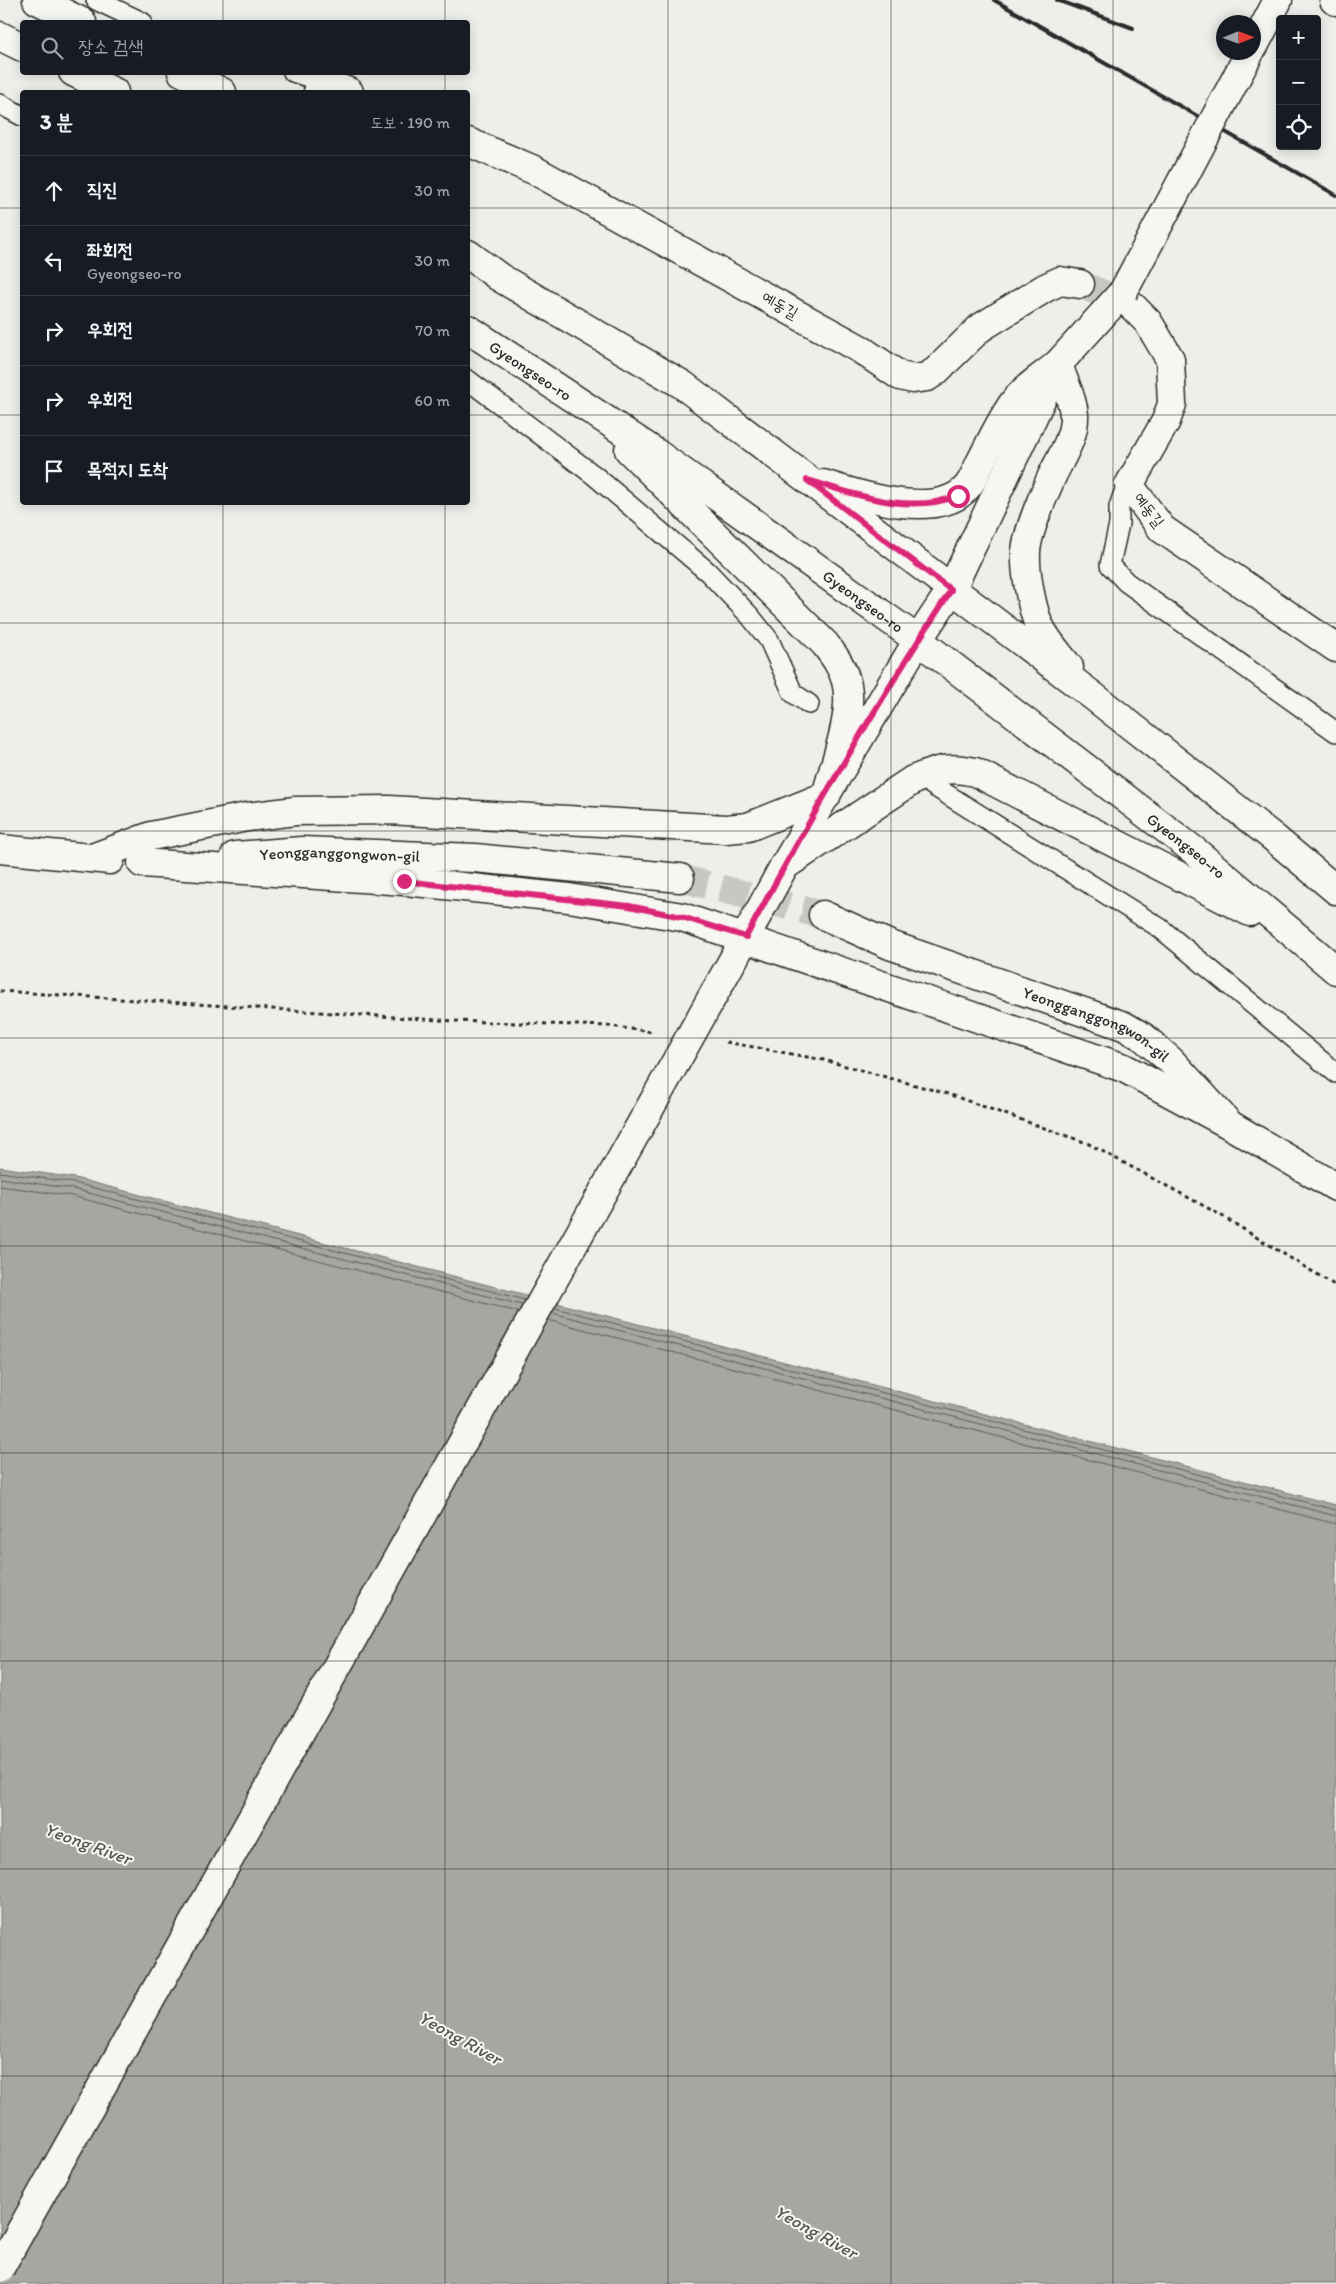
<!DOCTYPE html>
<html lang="ko">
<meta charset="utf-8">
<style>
:root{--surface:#171b24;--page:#20242c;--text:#f1f3f6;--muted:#9ea1a6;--line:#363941}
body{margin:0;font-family:Itim,"Poor Story",sans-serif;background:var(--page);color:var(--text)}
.controls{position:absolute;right:15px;top:15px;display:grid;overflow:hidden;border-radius:5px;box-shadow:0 2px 12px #0003}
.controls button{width:45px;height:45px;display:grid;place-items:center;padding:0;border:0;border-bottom:1px solid var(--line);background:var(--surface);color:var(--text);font:25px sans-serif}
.compass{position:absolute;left:1216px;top:15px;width:45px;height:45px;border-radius:50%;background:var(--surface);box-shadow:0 2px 12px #0003;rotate:89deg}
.stop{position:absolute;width:15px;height:15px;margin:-11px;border:4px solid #db2777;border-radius:50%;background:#fff}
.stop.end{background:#db2777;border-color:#fff;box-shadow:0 1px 5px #0008}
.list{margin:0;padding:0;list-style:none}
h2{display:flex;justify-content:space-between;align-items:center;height:65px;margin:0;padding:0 20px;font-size:21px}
h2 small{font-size:16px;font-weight:400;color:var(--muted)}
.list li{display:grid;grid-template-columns:32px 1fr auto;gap:15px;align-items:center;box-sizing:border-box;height:70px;padding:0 20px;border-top:1px solid var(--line)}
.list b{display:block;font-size:19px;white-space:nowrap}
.list p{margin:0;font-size:16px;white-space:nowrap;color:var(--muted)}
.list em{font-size:16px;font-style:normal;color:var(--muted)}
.icon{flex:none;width:28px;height:28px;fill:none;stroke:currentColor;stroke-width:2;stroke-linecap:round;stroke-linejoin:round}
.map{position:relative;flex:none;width:1336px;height:2284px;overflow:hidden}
.search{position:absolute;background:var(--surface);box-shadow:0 2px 12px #0003;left:20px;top:20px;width:450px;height:55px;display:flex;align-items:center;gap:12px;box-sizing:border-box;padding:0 18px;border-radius:5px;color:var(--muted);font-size:19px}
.panel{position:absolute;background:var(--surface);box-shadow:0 2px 12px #0003;left:20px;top:90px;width:450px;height:415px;border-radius:5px}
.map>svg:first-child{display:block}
.water{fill:#a6a6a3;stroke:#757573}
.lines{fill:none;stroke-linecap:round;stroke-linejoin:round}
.shore{stroke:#5c5c5b;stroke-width:1}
.minor-tunnel{stroke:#c7c7c4;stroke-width:28;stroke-dasharray:28 14;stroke-linecap:butt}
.service-casing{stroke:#2b2b2b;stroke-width:22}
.minor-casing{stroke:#2b2b2b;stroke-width:31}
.tertiary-casing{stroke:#2b2b2b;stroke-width:31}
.secondary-casing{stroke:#2b2b2b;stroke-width:31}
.path{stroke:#2b2b2b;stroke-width:3;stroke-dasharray:4 4;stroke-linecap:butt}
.service{stroke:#f6f6f2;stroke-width:19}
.minor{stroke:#f6f6f2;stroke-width:28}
.tertiary{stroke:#f6f6f2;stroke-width:28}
.secondary{stroke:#f6f6f2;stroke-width:28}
.rail{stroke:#2b2b2b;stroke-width:4}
.tertiary-bridge-casing{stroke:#2b2b2b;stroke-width:31;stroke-linecap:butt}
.tertiary-bridge{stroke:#f6f6f2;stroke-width:28}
.route{stroke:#db2777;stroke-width:6}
.grid{fill:none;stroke:#2b2b2b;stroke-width:1;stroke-opacity:0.55}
.labels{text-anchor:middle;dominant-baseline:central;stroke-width:4;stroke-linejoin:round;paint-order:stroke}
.street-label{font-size:16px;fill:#2b2b2b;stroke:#f6f6f2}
.water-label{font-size:18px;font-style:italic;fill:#565655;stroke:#f6f6f2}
</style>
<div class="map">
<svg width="1336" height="2284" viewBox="0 0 1336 2284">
<rect width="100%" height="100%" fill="#eeeeea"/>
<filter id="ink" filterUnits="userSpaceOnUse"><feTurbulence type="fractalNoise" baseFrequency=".02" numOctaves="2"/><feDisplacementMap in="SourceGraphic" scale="10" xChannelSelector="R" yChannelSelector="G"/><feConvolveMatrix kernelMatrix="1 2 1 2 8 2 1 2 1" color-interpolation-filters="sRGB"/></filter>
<g filter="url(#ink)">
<!-- water -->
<path class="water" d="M 0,1167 L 75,1178 L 1336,1505 L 1336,2284 L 0,2284 Z"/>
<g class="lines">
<!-- shore -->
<g class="shore">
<path d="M 0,1172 L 75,1183 L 525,1300"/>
<path d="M 0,1178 L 73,1189 L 522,1305"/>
<path d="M 0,1186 L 72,1196 L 518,1312"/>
<path d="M 555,1308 L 1336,1510"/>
<path d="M 552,1313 L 1336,1516"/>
<path d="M 548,1320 L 1336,1524"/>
</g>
<!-- minor-tunnel -->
<g class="minor-tunnel">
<path d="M 1080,284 L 1133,307"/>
<path d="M 680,878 L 823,915"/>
</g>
<defs>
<g id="service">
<path d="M 96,0 L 142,22"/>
<path d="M 293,72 L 323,82"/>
<path d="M 0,104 L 22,116"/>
<path d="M 468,380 L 595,476 L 708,572 L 750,616 L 769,640 L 793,693 L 809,704"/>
<path d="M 1129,485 L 1123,495 L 1119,507 L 1119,524 L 1110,565 L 1126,582 L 1336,732"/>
<path d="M 932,785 L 1160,928 L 1336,1073"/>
</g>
<g id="minor">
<path d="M 1334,0 L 1336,1"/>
<path d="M 318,92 L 323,82 L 349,92"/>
<path d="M 468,142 L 534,170 L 860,349 L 900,376 L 913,379 L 927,377 L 936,371 L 980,328 L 1045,288 L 1060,281 L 1080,284"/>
<path d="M 1133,307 L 1148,322 L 1170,359 L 1172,404 L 1166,421 L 1129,485 L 1162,529 L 1336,648"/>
<path d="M 0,849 L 110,860"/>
<path id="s1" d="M 235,856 L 302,851 L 475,858 L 680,878"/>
<path d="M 92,858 L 151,836 L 247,817 L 295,811 L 389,810 L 726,829 L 748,827 L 826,796"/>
<path d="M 142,863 L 405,881 L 569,898 L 682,917 L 1124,1068 L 1230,1125"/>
<path id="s2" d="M 823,915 L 890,945 L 1124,1026 L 1143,1037 L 1171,1061 L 1230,1125 L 1336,1187"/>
</g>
<g id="tertiary">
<path d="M 1254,46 L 1278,0"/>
<path d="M 734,958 L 784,866 L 840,771 L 918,640 L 951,590 L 1058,364 L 1123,292"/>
</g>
<g id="secondary">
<path d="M 37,0 L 82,22"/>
<path d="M 0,36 L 22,47"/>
<path d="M 73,72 L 114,92"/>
<path d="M 182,72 L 222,92"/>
<path d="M 468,254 L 499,277 L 683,385 L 1093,696 L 1274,838 L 1336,890"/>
<path id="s3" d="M 468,329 L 656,453 L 918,640 L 1196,852 L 1336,970"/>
<path d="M 629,450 L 825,644 C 834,656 842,666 846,681 C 855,713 834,764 826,796"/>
<path d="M 823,484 C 858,495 940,522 968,486 C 973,480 976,472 979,465 C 990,444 1000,421 1014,402 C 1025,387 1044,376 1058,364 C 1063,381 1073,398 1074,415 C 1075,437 1061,457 1052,476 C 1044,494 1027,532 1026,552 C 1025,573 1031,603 1038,623 C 1045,639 1058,653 1069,667"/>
<path d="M 784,866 L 913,780 C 938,770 947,766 975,772 L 1250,912"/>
</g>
</defs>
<!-- service casing -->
<use href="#service" class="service-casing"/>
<!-- minor casing -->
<use href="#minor" class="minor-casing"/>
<!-- tertiary casing -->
<use href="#tertiary" class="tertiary-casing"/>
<!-- secondary casing -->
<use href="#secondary" class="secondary-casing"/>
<!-- path -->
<g class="path">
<path d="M 0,991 L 454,1021 L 609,1026 L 653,1032"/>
<path d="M 726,1042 L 824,1060 L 948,1094 L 1087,1143 L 1217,1213 L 1336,1286"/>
</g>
<!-- service -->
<use href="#service" class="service"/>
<!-- minor -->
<use href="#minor" class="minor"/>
<!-- tertiary -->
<use href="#tertiary" class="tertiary"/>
<!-- secondary -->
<use href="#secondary" class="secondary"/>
<!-- rail -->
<g class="rail">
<path d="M 994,0 L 1336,195"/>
<path d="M 1057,0 L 1133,28"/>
</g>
<defs>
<g id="tertiary-bridge">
<path d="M 1123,292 L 1250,52"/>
<path d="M 0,2268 L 734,958"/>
</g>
</defs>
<!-- tertiary-bridge casing -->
<use href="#tertiary-bridge" class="tertiary-bridge-casing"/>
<!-- tertiary-bridge -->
<use href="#tertiary-bridge" class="tertiary-bridge"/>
</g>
</g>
<g class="lines" filter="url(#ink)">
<!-- route -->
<path class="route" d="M 404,881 L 629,906 L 682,917 L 746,937 C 809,819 878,702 951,590 L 807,480 C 855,494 907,515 958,496"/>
</g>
<!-- grid -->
<path class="grid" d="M 223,0 L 223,22M 445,0 L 445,22M 668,0 L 668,2284M 891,0 L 891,2284M 1113,0 L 1113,2284M 223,72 L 223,92M 445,72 L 445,92M 0,208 L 22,208M 468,208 L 1336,208M 0,415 L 22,415M 468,415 L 1336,415M 223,502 L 223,2284M 445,502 L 445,2284M 0,623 L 1336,623M 0,831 L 1336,831M 0,1038 L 1336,1038M 0,1246 L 1336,1246M 0,1453 L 1336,1453M 0,1661 L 1336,1661M 0,1869 L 1336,1869M 0,2076 L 1336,2076"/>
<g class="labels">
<!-- street labels -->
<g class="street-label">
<text transform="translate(780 305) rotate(29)">예동길</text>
<text stroke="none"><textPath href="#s3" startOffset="75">Gyeongseo-ro</textPath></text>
<text transform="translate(1149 510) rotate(52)">예동길</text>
<text stroke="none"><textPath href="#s3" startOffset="480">Gyeongseo-ro</textPath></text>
<text stroke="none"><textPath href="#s3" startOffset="885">Gyeongseo-ro</textPath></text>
<text stroke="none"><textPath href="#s1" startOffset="105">Yeongganggongwon-gil</textPath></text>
<text stroke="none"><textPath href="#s2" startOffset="295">Yeongganggongwon-gil</textPath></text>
</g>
<!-- water labels -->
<g class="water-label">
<text transform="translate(88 1844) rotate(20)">Yeong River</text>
<text transform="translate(460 2038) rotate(29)">Yeong River</text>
<text transform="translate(816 2232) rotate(29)">Yeong River</text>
</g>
</g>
</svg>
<div class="controls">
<button>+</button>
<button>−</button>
<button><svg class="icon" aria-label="locate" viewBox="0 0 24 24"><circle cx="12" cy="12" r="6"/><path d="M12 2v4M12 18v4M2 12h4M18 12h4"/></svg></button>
</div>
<svg class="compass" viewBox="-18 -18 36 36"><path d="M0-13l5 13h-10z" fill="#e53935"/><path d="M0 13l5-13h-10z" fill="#9ea1a6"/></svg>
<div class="stop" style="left:958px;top:496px"></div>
<div class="stop end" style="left:404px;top:881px"></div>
<div class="search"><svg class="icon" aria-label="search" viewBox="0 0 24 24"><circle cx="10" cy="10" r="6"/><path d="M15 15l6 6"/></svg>장소 검색</div>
<section class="panel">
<h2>3 분<small>도보 · 190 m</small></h2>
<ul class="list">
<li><svg class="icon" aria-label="ahead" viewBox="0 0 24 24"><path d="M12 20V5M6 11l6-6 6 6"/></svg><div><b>직진</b></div><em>30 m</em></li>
<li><svg class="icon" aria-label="left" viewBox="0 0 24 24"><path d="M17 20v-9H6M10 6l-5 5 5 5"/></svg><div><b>좌회전</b><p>Gyeongseo-ro</p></div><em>30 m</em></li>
<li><svg class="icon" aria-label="right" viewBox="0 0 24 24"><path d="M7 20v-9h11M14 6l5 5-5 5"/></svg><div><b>우회전</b></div><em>70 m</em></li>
<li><svg class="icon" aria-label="right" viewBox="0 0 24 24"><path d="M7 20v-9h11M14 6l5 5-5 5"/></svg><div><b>우회전</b></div><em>60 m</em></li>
<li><svg class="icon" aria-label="arrive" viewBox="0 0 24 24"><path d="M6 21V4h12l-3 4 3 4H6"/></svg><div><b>목적지 도착</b></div></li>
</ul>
</section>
</div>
